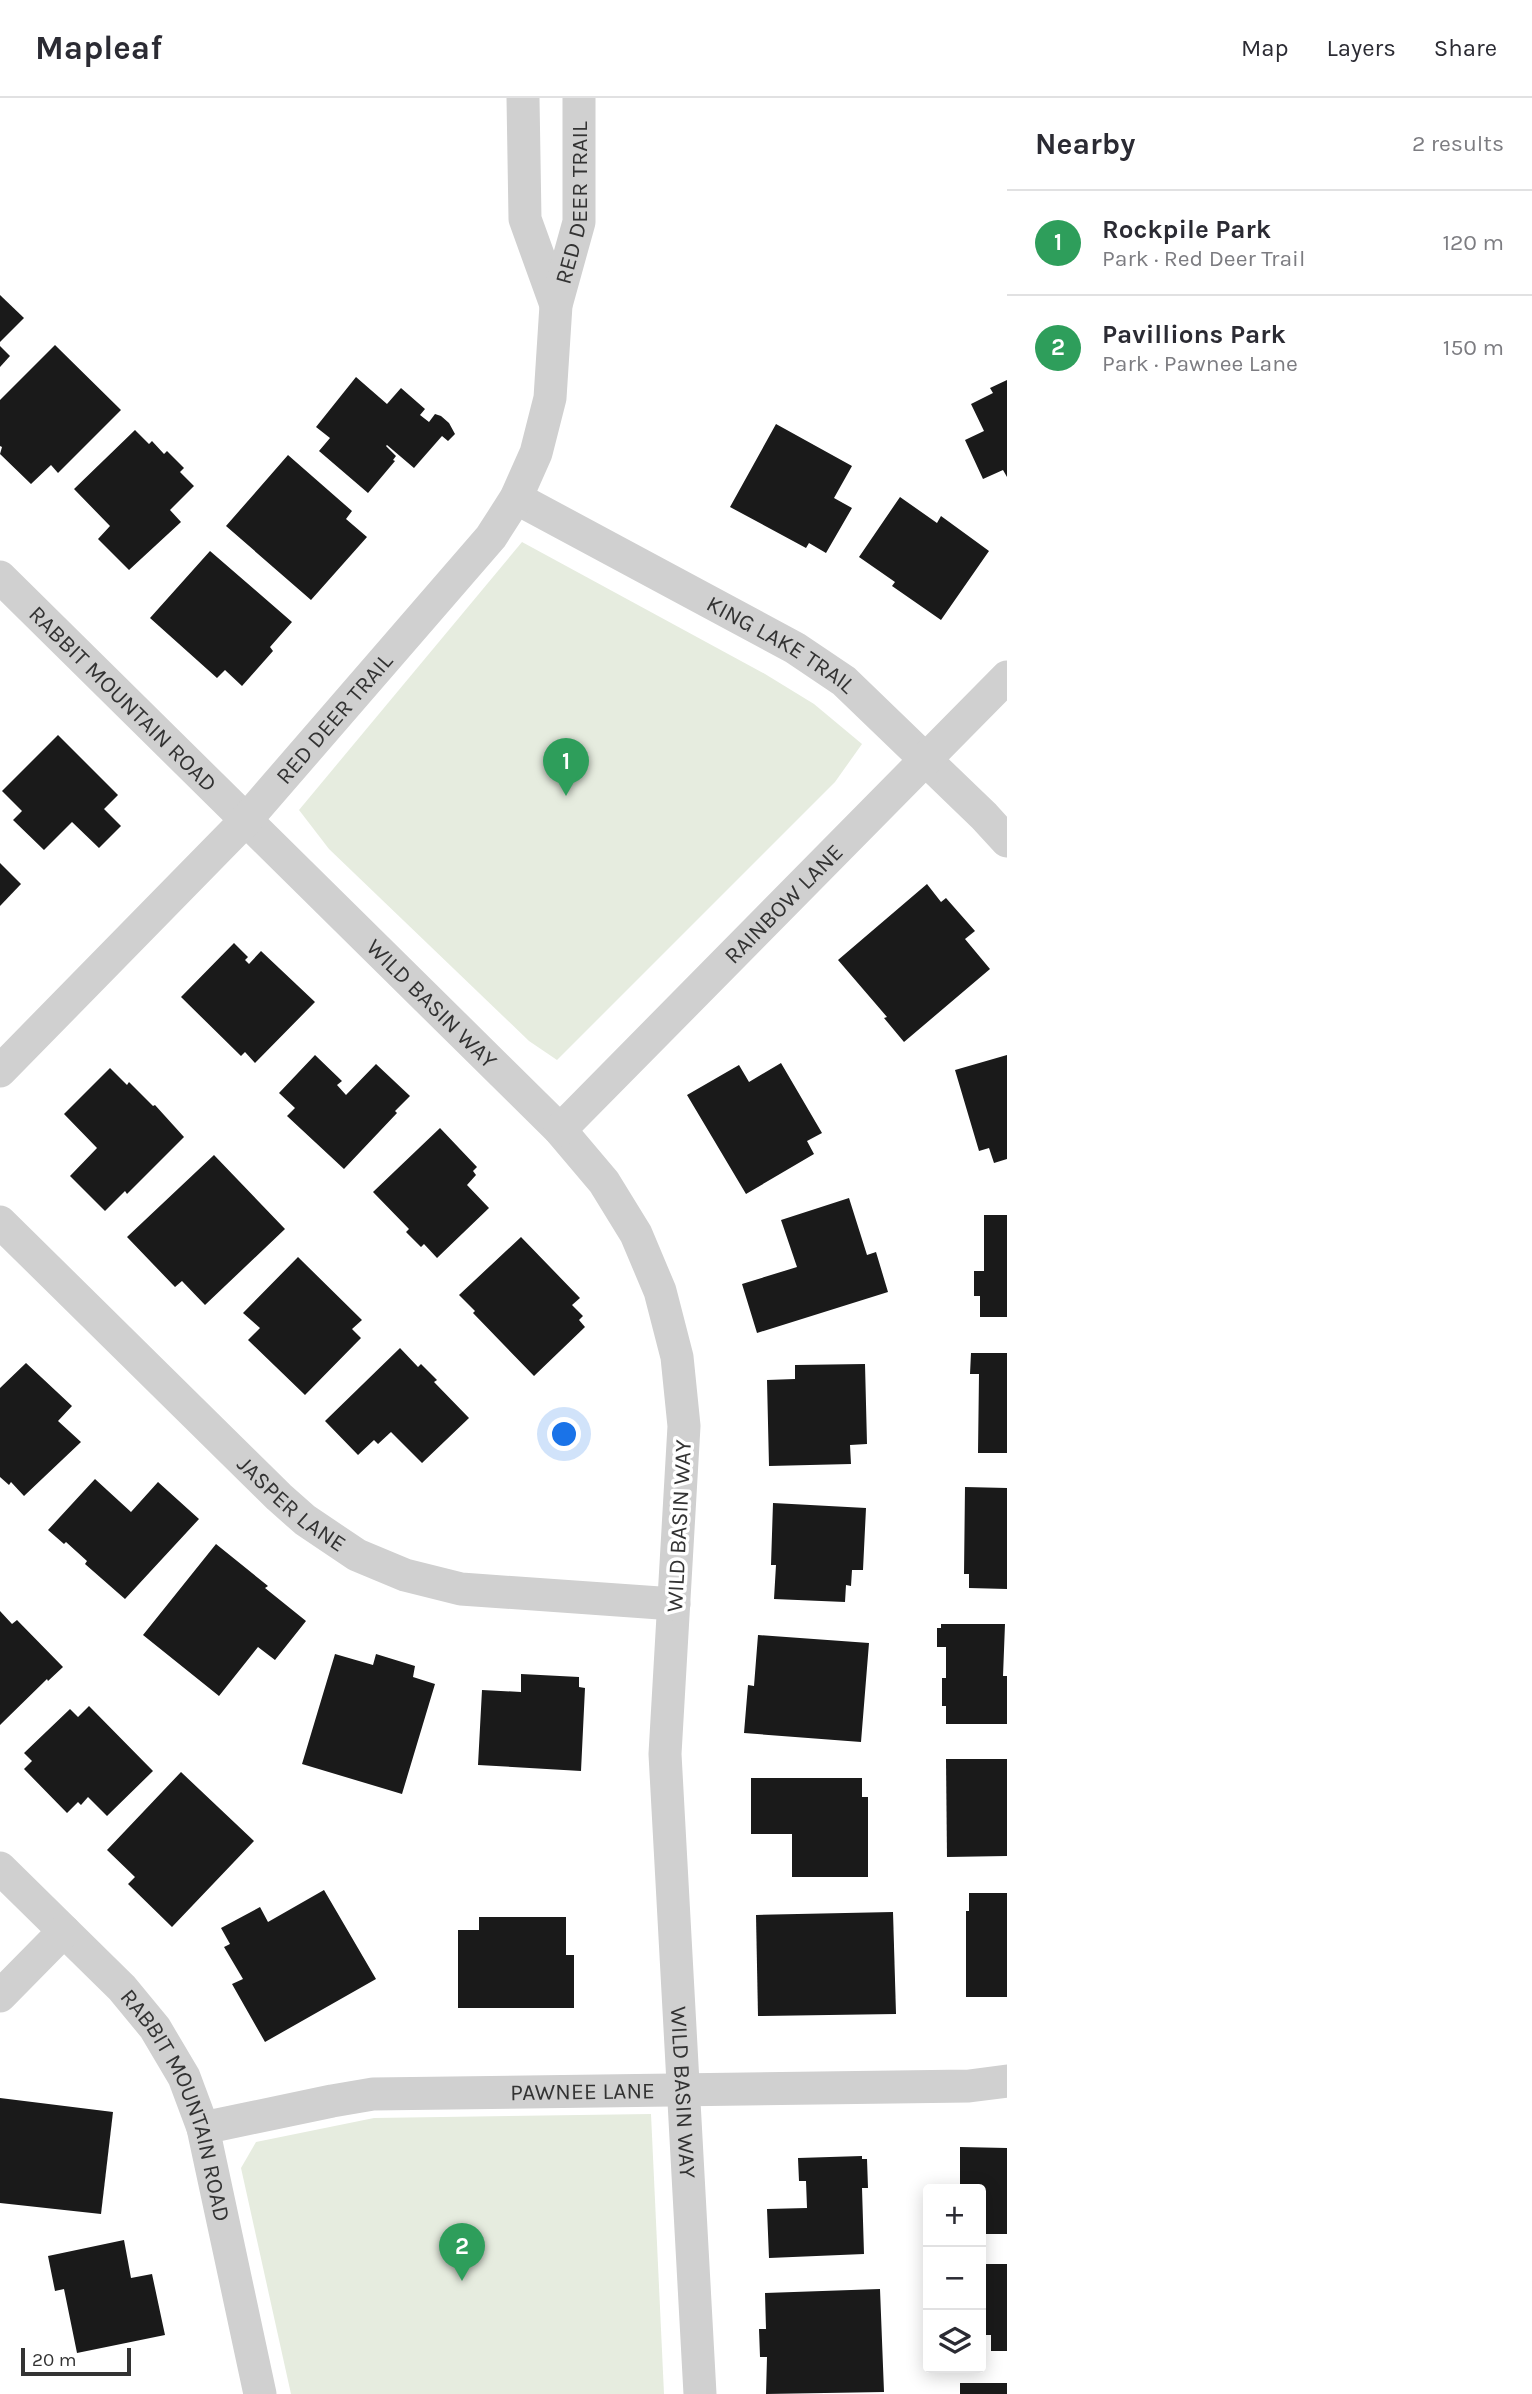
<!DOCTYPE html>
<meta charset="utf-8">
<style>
:root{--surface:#fff;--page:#f2f2f3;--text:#2b2b33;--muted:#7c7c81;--line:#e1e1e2;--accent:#e63946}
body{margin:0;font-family:Karla,sans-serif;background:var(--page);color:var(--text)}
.controls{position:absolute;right:21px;bottom:21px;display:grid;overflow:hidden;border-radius:7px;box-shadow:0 4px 18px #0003}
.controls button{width:63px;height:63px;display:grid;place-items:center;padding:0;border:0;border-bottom:2px solid var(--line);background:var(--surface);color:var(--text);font:35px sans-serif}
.scale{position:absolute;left:21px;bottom:18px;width:110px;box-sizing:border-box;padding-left:7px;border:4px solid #333;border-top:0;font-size:19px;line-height:24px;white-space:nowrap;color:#333;-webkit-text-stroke:5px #fff;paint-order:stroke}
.you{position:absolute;left:565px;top:1337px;width:24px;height:24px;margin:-18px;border:5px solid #fff;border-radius:50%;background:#1a73e8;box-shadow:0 0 0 10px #1a73e833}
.badge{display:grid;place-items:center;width:46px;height:46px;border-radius:50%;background:var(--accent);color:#fff;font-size:23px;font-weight:700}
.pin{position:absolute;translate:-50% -58px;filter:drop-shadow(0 2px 4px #0008)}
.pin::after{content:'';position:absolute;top:37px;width:24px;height:21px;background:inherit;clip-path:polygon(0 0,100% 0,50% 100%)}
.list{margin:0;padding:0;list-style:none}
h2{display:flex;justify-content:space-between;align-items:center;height:91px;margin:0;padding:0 28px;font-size:30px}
h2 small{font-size:23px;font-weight:400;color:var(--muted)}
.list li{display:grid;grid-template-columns:46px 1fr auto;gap:21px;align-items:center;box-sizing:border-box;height:105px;padding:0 28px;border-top:2px solid var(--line)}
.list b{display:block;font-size:26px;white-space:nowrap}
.list p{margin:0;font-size:23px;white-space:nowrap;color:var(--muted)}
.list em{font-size:23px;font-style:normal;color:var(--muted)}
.icon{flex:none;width:38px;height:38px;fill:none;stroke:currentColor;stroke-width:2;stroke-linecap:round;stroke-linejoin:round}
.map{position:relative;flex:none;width:1007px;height:2296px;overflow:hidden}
header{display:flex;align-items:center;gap:42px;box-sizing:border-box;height:98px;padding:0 35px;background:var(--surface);border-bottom:2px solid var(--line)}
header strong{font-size:33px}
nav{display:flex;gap:38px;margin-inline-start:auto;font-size:24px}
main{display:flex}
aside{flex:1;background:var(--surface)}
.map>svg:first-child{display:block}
.park{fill:#e6ecdf}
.building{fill:#1a1a1a}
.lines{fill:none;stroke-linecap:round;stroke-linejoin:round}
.minor{stroke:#d0d0d0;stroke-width:33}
.labels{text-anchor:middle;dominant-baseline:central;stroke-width:7;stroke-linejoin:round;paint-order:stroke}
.street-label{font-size:23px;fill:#333;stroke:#fff}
</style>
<header>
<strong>Mapleaf</strong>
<nav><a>Map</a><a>Layers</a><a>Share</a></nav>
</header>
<main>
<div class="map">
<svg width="1007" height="2296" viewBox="0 0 1007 2296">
<rect width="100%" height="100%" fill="#fff"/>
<!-- park -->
<g class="park">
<path d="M 522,444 L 765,576 L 814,606 L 862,646 L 835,684 L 557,962 L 529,943 L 329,751 L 299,712 Z"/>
<path d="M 651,2016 L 664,2296 L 291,2296 L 241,2070 L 256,2044 L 374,2020 Z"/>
</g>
<!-- building -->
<g class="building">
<path d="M 0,197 L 24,220 L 0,244 Z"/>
<path d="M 55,247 L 121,312 L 58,375 L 51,367 L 31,386 L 0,356 L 2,349 L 0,348 L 0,302 Z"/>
<path d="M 0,248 L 10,258 L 0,269 Z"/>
<path d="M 356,279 L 387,306 L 401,290 L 425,311 L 420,317 L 429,324 L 435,316 L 441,318 L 449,325 L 455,336 L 448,343 L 442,338 L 414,370 L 387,347 L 386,348 L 396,358 L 393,362 L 395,363 L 368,395 L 319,353 L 330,340 L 316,329 Z"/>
<path d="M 1007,282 L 1007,379 L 1003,372 L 983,381 L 965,342 L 984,333 L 971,306 L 993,295 L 990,290 Z"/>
<path d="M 776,326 L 852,368 L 834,400 L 852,410 L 826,455 L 809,445 L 806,450 L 730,409 Z"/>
<path d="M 135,332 L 149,346 L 152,343 L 164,356 L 167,353 L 184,370 L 180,374 L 194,388 L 170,412 L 181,424 L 129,472 L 98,441 L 110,428 L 74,391 Z"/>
<path d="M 288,357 L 352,413 L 346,421 L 367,439 L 311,502 L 226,428 Z"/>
<path d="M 900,399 L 937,425 L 941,418 L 989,453 L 941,522 L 892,488 L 895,484 L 859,459 Z"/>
<path d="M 210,453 L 292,524 L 270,549 L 273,553 L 242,588 L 225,572 L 217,580 L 150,520 Z"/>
<path d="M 58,637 L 118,697 L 104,711 L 121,728 L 99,750 L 72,724 L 44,752 L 13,722 L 22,713 L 2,693 Z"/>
<path d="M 0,765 L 21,786 L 0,808 Z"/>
<path d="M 927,786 L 941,804 L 946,800 L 975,833 L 965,841 L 990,871 L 904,944 L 884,920 L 887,919 L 838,862 Z"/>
<path d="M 234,845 L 248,859 L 245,862 L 249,866 L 261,853 L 315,904 L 255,965 L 245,954 L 241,958 L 181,899 Z"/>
<path d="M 315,957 L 342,983 L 337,987 L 346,997 L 376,966 L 410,998 L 395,1013 L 397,1015 L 344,1071 L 287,1018 L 295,1010 L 279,995 Z"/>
<path d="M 1007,957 L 1007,1061 L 994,1065 L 989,1050 L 979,1053 L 955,972 Z"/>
<path d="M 781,965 L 822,1035 L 807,1043 L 814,1056 L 746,1096 L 687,997 L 739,967 L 749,984 Z"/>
<path d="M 110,970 L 127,987 L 129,984 L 153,1008 L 155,1007 L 184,1039 L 127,1096 L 125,1093 L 105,1113 L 70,1078 L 97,1050 L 64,1016 Z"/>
<path d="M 440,1030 L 477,1069 L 473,1073 L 476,1077 L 467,1087 L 489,1110 L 437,1160 L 424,1146 L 421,1149 L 406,1134 L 409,1131 L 373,1094 Z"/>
<path d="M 214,1057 L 285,1131 L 205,1207 L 182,1183 L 175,1189 L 127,1139 Z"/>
<path d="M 849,1100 L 867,1157 L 876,1154 L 888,1194 L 757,1235 L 742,1186 L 797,1169 L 781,1122 Z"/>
<path d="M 984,1117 L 1007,1117 L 1007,1219 L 980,1219 L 980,1198 L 974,1198 L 974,1173 L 984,1173 Z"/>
<path d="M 521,1139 L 580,1200 L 572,1207 L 583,1218 L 579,1222 L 585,1229 L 534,1278 L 473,1215 L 475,1213 L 459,1197 Z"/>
<path d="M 298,1159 L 362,1222 L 352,1231 L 361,1240 L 305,1297 L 248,1242 L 260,1230 L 243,1215 Z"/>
<path d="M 400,1250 L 418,1269 L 421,1266 L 437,1282 L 434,1284 L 469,1320 L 422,1365 L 391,1334 L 378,1346 L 374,1342 L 358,1357 L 325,1323 Z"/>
<path d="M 971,1255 L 1007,1255 L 1007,1355 L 978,1355 L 979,1276 L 970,1276 Z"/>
<path d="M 26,1265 L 72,1308 L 58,1323 L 81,1344 L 24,1398 L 11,1384 L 9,1387 L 0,1379 L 0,1290 Z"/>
<path d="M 865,1266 L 867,1346 L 850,1347 L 851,1366 L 769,1368 L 767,1282 L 795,1281 L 795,1267 Z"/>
<path d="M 95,1381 L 131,1414 L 158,1384 L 199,1421 L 125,1501 L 85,1466 L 87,1463 L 66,1444 L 64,1446 L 48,1432 Z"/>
<path d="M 965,1389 L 1007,1390 L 1007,1491 L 969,1490 L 969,1476 L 964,1476 Z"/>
<path d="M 773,1405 L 866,1410 L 863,1472 L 852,1472 L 851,1488 L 846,1487 L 845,1504 L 774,1501 L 776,1467 L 771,1467 Z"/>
<path d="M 216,1446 L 268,1488 L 265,1490 L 306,1523 L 275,1562 L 258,1549 L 219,1598 L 143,1537 Z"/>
<path d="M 0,1513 L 12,1526 L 17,1522 L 63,1569 L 48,1583 L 47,1581 L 0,1627 Z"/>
<path d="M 941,1526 L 1005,1526 L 1003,1578 L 1007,1578 L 1007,1626 L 946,1626 L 946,1608 L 942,1608 L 942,1580 L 946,1580 L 946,1549 L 937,1549 L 937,1530 L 941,1530 Z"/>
<path d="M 758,1537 L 869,1545 L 861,1644 L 744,1635 L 748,1587 L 754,1588 Z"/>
<path d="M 335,1556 L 373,1567 L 376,1556 L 415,1568 L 413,1579 L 435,1586 L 402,1696 L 302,1666 Z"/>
<path d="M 521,1576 L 579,1579 L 579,1589 L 585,1590 L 581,1673 L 478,1667 L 482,1592 L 521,1594 Z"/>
<path d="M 89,1608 L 153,1673 L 107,1718 L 88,1699 L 81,1707 L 78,1704 L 67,1715 L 24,1671 L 32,1663 L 24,1655 L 70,1611 L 78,1619 Z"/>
<path d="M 946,1661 L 1007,1661 L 1007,1758 L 947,1759 Z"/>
<path d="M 181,1674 L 254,1743 L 172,1829 L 128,1786 L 135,1779 L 107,1752 Z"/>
<path d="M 751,1680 L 862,1680 L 862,1699 L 868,1699 L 868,1779 L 792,1779 L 792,1736 L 751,1736 Z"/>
<path d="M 324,1792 L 376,1881 L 265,1944 L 232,1886 L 243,1881 L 224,1849 L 230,1846 L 221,1830 L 260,1809 L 268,1824 Z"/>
<path d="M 969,1795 L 1007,1795 L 1007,1899 L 966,1899 L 966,1813 L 969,1813 Z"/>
<path d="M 893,1814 L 896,1916 L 758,1918 L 756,1817 Z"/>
<path d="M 479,1819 L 566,1819 L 566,1857 L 574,1857 L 574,1910 L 458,1910 L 458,1832 L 479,1832 Z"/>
<path d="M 0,2000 L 113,2014 L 101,2116 L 0,2105 Z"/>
<path d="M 960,2049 L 1007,2050 L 1007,2136 L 981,2136 L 981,2091 L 965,2091 L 965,2086 L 960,2086 Z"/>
<path d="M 862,2058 L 862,2061 L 867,2061 L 868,2090 L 862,2090 L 864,2156 L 769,2160 L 767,2111 L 807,2110 L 806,2083 L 799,2083 L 798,2060 Z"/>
<path d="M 124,2142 L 131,2180 L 152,2176 L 165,2237 L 77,2255 L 64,2191 L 55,2193 L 48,2158 Z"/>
<path d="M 981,2166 L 1007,2166 L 1007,2253 L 991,2253 L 991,2237 L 981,2237 Z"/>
<path d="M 880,2191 L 884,2294 L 766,2296 L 767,2259 L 760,2259 L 759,2231 L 766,2231 L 765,2195 Z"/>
<rect x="960" y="2285" width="47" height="11"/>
</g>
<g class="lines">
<!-- minor -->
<g class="minor">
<path d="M 523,0 L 525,121 L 556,207"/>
<path id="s1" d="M 516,400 L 795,550 L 844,583 L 984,718 L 1007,743"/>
<path id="s2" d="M 0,479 L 560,1032 L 604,1084 L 636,1136 L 660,1193 L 677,1259 L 684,1328 L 665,1656 L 700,2296"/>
<path id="s3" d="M 0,973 L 246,722 L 491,439 L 516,400 L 536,355 L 550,300 L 556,207 L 579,124 L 579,0"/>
<path id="s4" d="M 560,1032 L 1007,579"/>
<path id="s5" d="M 0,1124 L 279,1399 L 305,1422 L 357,1457 L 405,1477 L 461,1491 L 674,1506"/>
<path id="s6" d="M 0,1770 L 122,1890 L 155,1930 L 184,1979 L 203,2030 L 260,2296"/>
<path d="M 0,1898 L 64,1833"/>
<path id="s7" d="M 203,2030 L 332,2003 L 373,1996 L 969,1988 L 1007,1983"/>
</g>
</g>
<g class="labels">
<!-- street labels -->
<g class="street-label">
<text stroke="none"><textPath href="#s3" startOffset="1076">RED DEER TRAIL</textPath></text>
<text stroke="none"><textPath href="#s1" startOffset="303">KING LAKE TRAIL</textPath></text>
<text stroke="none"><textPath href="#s2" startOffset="173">RABBIT MOUNTAIN ROAD</textPath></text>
<text stroke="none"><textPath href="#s3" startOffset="486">RED DEER TRAIL</textPath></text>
<text stroke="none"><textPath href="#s4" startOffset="318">RAINBOW LANE</textPath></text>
<text stroke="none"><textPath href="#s2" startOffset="607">WILD BASIN WAY</textPath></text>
<text stroke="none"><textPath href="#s5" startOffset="406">JASPER LANE</textPath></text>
<text transform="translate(679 1428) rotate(-87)">WILD BASIN WAY</text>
<text stroke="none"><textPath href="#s7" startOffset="383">PAWNEE LANE</textPath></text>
<text stroke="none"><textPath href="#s2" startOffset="1783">WILD BASIN WAY</textPath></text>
<text stroke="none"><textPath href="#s6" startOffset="303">RABBIT MOUNTAIN ROAD</textPath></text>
</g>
</g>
</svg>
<div class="controls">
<button>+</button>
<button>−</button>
<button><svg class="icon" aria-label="layers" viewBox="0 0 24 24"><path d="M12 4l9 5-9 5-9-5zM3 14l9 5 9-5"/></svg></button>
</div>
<div class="scale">20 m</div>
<div class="you"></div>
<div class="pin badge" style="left:566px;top:698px;background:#2e9e5b">1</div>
<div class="pin badge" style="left:462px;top:2183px;background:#2e9e5b">2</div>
</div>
<aside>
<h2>Nearby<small>2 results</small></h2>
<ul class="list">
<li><span class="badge" style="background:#2e9e5b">1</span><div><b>Rockpile Park</b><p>Park · Red Deer Trail</p></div><em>120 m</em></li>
<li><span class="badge" style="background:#2e9e5b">2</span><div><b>Pavillions Park</b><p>Park · Pawnee Lane</p></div><em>150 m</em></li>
</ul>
</aside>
</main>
